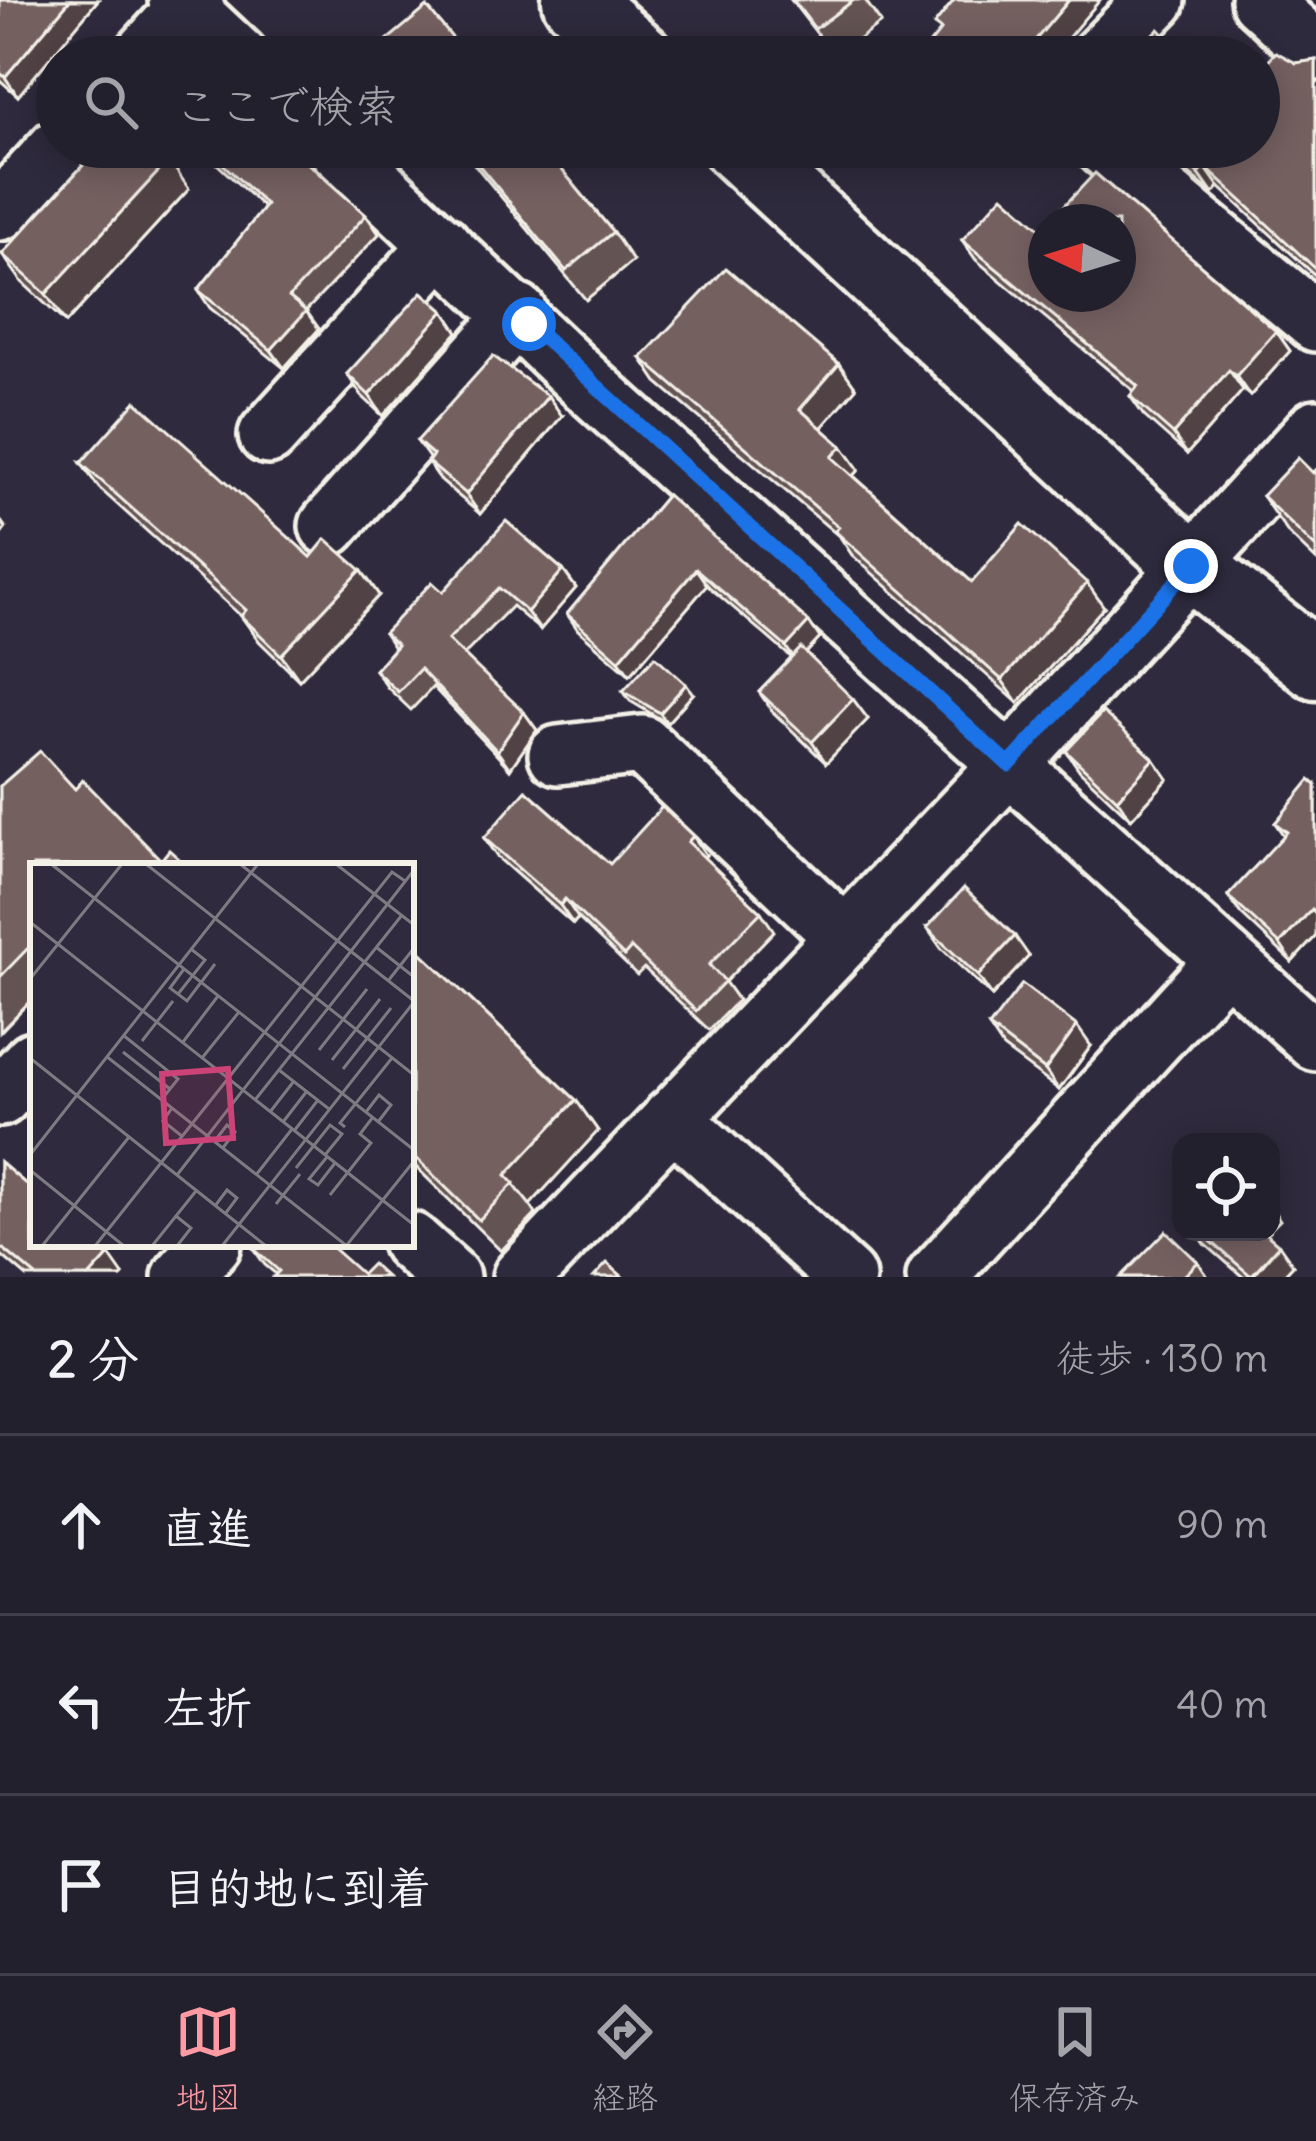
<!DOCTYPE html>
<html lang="ja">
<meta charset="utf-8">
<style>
:root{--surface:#23202e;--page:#2b2836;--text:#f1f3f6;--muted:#a3a3aa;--line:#403e4a;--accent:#ff9aa2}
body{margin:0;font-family:Delius,"Klee One",sans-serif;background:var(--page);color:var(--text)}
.controls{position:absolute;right:36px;bottom:36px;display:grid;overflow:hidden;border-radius:24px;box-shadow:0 6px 30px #0003}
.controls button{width:108px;height:108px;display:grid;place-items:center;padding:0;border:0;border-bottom:3px solid var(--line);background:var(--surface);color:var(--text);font:60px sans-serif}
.compass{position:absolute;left:1028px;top:204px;width:108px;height:108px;border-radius:50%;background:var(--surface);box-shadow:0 6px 30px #0003;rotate:274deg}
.stop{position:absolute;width:36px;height:36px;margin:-27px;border:9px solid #1a73e8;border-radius:50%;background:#fff}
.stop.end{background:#1a73e8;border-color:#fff;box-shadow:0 3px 12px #0008}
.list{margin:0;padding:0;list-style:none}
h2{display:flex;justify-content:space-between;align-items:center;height:156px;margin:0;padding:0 48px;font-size:51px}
h2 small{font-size:39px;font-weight:400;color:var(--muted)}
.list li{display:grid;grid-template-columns:78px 1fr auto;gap:36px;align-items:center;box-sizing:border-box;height:180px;padding:0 48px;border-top:3px solid var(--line)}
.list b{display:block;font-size:45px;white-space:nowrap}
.list em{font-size:39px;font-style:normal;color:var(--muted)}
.icon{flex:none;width:66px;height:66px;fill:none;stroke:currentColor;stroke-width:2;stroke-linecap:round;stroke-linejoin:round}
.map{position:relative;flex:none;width:1316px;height:1277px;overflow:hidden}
.search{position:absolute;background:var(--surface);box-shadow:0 6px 30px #0003;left:36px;right:36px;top:36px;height:132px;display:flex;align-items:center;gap:30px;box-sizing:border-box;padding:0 42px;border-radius:66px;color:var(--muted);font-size:45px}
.sheet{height:696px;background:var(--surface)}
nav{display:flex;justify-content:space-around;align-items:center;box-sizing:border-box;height:168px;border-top:3px solid var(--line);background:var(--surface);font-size:33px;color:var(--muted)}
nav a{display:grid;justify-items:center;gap:6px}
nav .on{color:var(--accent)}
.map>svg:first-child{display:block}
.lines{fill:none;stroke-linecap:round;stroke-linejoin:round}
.minor-casing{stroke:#f4f1e8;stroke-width:66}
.tertiary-casing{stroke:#f4f1e8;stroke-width:75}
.minor{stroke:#2f2a3d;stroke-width:57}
.tertiary{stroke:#2f2a3d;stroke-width:66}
.wall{fill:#645353;stroke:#f4f1e8;stroke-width:3}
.shaded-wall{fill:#514344;stroke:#f4f1e8;stroke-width:3}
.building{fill:#746061;stroke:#f4f1e8;stroke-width:3}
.route{stroke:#1a73e8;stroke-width:15}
.inset-road{fill:none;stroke:#7e7a81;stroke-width:3}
.view{fill:#cc4377;fill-opacity:0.15;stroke:#cc4377;stroke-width:6}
.inset-edge{fill:none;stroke:#f4f1e8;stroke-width:6}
</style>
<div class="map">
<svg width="1316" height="1277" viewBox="0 0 1316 1277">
<rect width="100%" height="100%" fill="#2f2a3d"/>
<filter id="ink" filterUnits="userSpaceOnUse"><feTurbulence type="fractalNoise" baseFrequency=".00833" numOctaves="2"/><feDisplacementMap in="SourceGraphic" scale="24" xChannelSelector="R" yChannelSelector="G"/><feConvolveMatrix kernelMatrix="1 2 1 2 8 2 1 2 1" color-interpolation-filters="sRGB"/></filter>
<g filter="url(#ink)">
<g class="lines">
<defs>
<g id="minor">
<path d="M 178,0 L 239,57"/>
<path d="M 1260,0 L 1316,51"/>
<path d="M 142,57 L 194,0"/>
<path d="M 1099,57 L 1156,0"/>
<path d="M 337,147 L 586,383 L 1316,1041"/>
<path d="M 1105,147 L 1316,322"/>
<path d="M 0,211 L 59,147"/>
<path d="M 268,435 L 441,244"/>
<path d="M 329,526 L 518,314"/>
<path d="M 558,755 L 642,745 L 845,937"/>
<path d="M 0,1097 L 33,1061"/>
<path d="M 672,1118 L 846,1277"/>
<path d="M 411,1242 L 450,1277"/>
<path d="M 182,1277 L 212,1244"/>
<path d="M 522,1277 L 1009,765 L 1316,429"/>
<path d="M 936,1277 L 1226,960"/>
</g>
<g id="tertiary">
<path d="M 576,0 L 640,57"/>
<path d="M 737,147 L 1191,566 L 1316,665"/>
</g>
</defs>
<!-- minor casing -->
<use href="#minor" class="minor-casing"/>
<!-- tertiary casing -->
<use href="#tertiary" class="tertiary-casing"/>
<!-- minor -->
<use href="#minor" class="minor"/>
<!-- tertiary -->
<use href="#tertiary" class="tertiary"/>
</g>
<!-- wall -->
<g class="wall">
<path d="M 0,0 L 98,0 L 18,96 L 0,80 Z"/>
<path d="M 791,0 L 865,0 L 881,23 L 835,57 Z"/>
<path d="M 1316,60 L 1316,276 L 1219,187 L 1213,194 L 1157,147 L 1259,147 L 1296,63 Z"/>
<path d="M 199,147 L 289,147 L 366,215 L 379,234 L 306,311 L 319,329 L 284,368 L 210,308 L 198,290 L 264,208 Z"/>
<path d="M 460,147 L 543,147 L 613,232 L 633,261 L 586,300 Z"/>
<path d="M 189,189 L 66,323 L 22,282 L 2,254 Z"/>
<path d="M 1042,230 L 1276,331 L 1290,351 L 1250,396 L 1243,390 L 1187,454 L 1144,416 L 1130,396 L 1134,391 L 976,260 L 962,240 Z"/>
<path d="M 444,311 L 458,332 L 383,416 L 361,395 L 347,374 Z"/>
<path d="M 641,358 L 839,364 L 856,388 L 821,428 L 842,446 L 859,470 L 854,476 L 972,582 L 1104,607 L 1018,703 L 852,555 L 840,537 L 657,382 Z"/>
<path d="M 562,416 L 480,514 L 442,482 L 428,462 L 430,459 L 417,441 Z"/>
<path d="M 81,463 L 311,557 L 361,570 L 379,595 L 299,680 L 259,641 L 241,616 L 99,488 Z"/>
<path d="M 1316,470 L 1316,560 L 1289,534 L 1262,496 Z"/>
<path d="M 667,495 L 809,622 L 820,638 L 806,653 L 868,719 L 826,763 L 773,712 L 759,692 L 792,658 L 707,585 L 630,675 L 578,630 L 567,614 Z"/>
<path d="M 563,570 L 576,588 L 540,630 L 512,606 L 464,655 L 537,730 L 510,769 L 433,687 L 411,710 L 388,688 L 375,670 L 394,648 L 384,633 L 443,592 Z"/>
<path d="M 623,691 L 693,694 L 667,723 L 630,701 Z"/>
<path d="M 1066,751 L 1154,759 L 1168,779 L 1131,819 L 1080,771 Z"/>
<path d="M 1316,785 L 1316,936 L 1292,962 L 1241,914 L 1228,896 L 1284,836 L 1275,823 Z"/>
<path d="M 0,786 L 75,789 L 161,860 L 33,866 L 33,998 L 0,1032 Z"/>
<path d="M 484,838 L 610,864 L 706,855 L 704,858 L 761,912 L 774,931 L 725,982 L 738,1000 L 709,1030 L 644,968 L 637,975 L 578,918 L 573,924 L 497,857 Z"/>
<path d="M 927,928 L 1029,956 L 992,996 L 941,948 Z"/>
<path d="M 411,943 L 576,1100 L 598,1131 L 530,1205 L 536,1214 L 501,1251 L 411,1162 Z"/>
<path d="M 989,1027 L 1091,1046 L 1059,1090 L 1003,1048 Z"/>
<path d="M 0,1162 L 123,1275 L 121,1277 L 27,1277 L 0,1254 Z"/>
<path d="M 1197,1232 L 1269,1232 L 1267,1234 L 1293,1265 L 1282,1277 L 1243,1277 L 1205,1244 Z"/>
<path d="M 253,1248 L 362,1274 L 276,1274 L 265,1265 Z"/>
<path d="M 1198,1262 L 1208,1277 L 1121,1277 Z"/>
</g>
<!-- shaded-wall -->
<g class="shaded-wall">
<path d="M 70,0 L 98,0 L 18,96 L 5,77 Z"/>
<path d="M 1069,0 L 1100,0 L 1052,57 L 1021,57 Z"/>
<path d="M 169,160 L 189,189 L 66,323 L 46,294 Z"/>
<path d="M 1205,167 L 1219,187 L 1213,194 L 1199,174 Z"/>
<path d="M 306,311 L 319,329 L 284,368 L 271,350 Z"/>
<path d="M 444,311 L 458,332 L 383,416 L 369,395 Z"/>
<path d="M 1276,331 L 1290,351 L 1250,396 L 1236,376 Z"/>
<path d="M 839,364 L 856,388 L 817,433 L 800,409 Z"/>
<path d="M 1229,370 L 1243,390 L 1187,454 L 1173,434 Z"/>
<path d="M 548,396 L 562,416 L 480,514 L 466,494 Z"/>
<path d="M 842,446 L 859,470 L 849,481 L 832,457 Z"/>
<path d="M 0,520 L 6,528 L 0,536 Z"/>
<path d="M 696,569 L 707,585 L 630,675 L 619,660 Z"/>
<path d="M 361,570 L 379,595 L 299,680 L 281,655 Z"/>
<path d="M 563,570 L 576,588 L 540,630 L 527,612 Z"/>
<path d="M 1087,583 L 1104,607 L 1018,703 L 1002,680 Z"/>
<path d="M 809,622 L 820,638 L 797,663 L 786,647 Z"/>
<path d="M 686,684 L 693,694 L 667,723 L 660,713 Z"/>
<path d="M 853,699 L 868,719 L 826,763 L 812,742 Z"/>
<path d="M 524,712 L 537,730 L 510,769 L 497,751 Z"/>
<path d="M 1154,759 L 1168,779 L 1131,819 L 1117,799 Z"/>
<path d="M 693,836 L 706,855 L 701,861 L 688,842 Z"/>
<path d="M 565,899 L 578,918 L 573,924 L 560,905 Z"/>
<path d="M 1312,909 L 1316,914 L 1316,936 L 1292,962 L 1280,944 Z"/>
<path d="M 1015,936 L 1029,956 L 992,996 L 978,976 Z"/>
<path d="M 1077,1026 L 1091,1046 L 1059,1090 L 1045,1070 Z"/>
<path d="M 576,1100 L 598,1131 L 530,1205 L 506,1175 Z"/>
<path d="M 1271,1207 L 1280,1220 L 1271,1229 Z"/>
<path d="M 1279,1245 L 1293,1265 L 1282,1277 L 1252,1277 Z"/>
<path d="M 109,1255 L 123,1275 L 121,1277 L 89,1277 Z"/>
</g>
<!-- building -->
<g class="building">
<path d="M 0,0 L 70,0 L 5,77 L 0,73 Z"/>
<path d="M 793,0 L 854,0 L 815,29 Z"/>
<path d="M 954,0 L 1069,0 L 1021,57 L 919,57 L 941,30 L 934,25 Z"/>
<path d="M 427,7 L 468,57 L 390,57 L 380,46 Z"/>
<path d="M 1159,29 L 1185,57 L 1128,57 Z"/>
<path d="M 1276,52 L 1296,63 L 1316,60 L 1316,269 L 1205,167 L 1199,174 L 1167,147 L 1259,147 L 1259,70 Z"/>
<path d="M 100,147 L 154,147 L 169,160 L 46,294 L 2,254 Z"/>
<path d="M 205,147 L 289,147 L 366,215 L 289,297 L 306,311 L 271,350 L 198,290 L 266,205 Z"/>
<path d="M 464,147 L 543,147 L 613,232 L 566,271 Z"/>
<path d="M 1095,173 L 1276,331 L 1236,376 L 1229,370 L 1173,434 L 1130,396 L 1138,386 L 962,240 L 1003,195 L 1042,230 L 1046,226 L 1046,294 L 1118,294 L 1118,222 L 1049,222 Z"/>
<path d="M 726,268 L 839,364 L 800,409 L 842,446 L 832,457 L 972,582 L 1022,524 L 1087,583 L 1002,680 L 835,531 L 839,527 L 641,358 Z"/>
<path d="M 422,292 L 444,311 L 369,395 L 347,374 Z"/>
<path d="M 493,356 L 548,396 L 466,494 L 428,462 L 433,455 L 417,441 Z"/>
<path d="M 136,401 L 311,557 L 326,539 L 361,570 L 281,655 L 241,616 L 246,610 L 81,463 Z"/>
<path d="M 1298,458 L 1313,473 L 1316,470 L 1316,548 L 1262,496 Z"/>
<path d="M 667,495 L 809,622 L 786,647 L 696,569 L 619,660 L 567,614 Z"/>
<path d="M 506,521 L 563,570 L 527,612 L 499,588 L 448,640 L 524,712 L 497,751 L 420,669 L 398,692 L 375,670 L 397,645 L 384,633 L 432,582 L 443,592 Z"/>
<path d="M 801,648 L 853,699 L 812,742 L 759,692 Z"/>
<path d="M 655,656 L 686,684 L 660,713 L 623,691 Z"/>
<path d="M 1103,712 L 1154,759 L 1117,799 L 1066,751 Z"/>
<path d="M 40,751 L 75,789 L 83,780 L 161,860 L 169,850 L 187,866 L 33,866 L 33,943 L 0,977 L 0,786 Z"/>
<path d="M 1310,780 L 1316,785 L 1316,912 L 1312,909 L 1280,944 L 1228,896 L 1287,832 L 1275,823 Z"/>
<path d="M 526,790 L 610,864 L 662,807 L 693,836 L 688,842 L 761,912 L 709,965 L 725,981 L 696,1011 L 631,948 L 624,956 L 565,899 L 560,905 L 484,838 Z"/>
<path d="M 964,888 L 1015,936 L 978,976 L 927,928 Z"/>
<path d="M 411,943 L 576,1100 L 506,1175 L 514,1183 L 479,1220 L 411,1153 Z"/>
<path d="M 1022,984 L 1077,1026 L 1045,1070 L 989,1027 Z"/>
<path d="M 0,1162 L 33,1190 L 33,1244 L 97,1244 L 109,1255 L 89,1277 L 37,1277 L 0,1246 Z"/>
<path d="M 1166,1231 L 1198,1262 L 1183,1277 L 1121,1277 Z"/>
<path d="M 1200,1232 L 1264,1232 L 1279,1245 L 1251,1276 Z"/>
<path d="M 256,1244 L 328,1244 L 362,1274 L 372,1264 L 386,1277 L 273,1277 L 279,1271 L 253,1248 Z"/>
<path d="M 607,1263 L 623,1277 L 594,1277 Z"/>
</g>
</g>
<g class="lines" filter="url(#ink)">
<!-- route -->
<path class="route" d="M 529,324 L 1009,765 L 1191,566"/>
</g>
<!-- overview -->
<g transform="translate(30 863)">
<rect width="384" height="384" fill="#2f2a3d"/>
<path class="inset-road" d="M 21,1 L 384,287M 116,1 L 384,212M 210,1 L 384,138M 306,1 L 384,62M 0,59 L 384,362M 346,84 L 384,114M 154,106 L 140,125 L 157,138 L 185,101M 0,116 L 92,1M 358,118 L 384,85M 148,131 L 175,97 L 161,86M 93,172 L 148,216 L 132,236M 112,178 L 143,138M 153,179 L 188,133M 289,187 L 337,126M 93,189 L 140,226M 76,193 L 317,383M 0,195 L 236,383M 172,195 L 209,149M 302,197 L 350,136M 313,206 L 361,145M 249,207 L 299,246M 225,237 L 372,52M 142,245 L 133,258 L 153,274M 240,249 L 264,218M 336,249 L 349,232 L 361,242 L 348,259M 253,259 L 277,228M 315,264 L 310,260 L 362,195M 264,268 L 288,237M 184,279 L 197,262 L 205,269 L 192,286M 0,292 L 228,1M 297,294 L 279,316 L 288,322 L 305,300M 266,305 L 300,262 L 312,271 L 295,292M 0,307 L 94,383M 147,312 L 384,7M 226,312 L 262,266M 300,332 L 341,280 L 330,271 L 343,254M 246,341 L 270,311M 185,343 L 197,327 L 207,335 L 195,351M 146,353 L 161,365 L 147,383M 12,383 L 99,274M 65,383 L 362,9 L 375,18M 122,383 L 166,328M 192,383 L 384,139M 316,383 L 384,298"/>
<path class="view" d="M 198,206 L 203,275 L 136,280 L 132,211 Z"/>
<rect width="384" height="384" class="inset-edge"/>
</g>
</svg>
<div class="controls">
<button><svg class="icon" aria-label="locate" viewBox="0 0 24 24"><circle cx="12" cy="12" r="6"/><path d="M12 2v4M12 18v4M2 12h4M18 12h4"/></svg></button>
</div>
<svg class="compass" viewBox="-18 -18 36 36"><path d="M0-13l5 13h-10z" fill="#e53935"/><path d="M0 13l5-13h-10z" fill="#a3a3aa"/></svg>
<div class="stop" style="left:529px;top:324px"></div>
<div class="stop end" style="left:1191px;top:566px"></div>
<div class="search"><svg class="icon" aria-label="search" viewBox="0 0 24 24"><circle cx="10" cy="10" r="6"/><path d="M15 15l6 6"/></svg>ここで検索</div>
</div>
<section class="sheet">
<h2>2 分<small>徒歩 · 130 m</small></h2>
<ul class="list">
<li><svg class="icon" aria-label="ahead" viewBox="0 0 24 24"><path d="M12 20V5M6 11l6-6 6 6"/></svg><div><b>直進</b></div><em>90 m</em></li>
<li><svg class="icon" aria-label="left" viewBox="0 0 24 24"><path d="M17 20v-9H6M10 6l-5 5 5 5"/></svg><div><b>左折</b></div><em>40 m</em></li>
<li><svg class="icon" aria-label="arrive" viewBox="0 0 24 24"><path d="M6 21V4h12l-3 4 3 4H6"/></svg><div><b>目的地に到着</b></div></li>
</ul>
</section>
<nav>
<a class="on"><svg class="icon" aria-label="map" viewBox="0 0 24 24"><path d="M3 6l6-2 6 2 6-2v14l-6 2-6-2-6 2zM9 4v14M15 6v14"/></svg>地図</a>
<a><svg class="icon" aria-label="directions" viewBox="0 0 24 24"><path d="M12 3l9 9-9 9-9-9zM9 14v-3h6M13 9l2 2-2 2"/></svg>経路</a>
<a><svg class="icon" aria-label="saved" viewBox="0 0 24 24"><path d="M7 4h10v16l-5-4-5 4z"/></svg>保存済み</a>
</nav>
